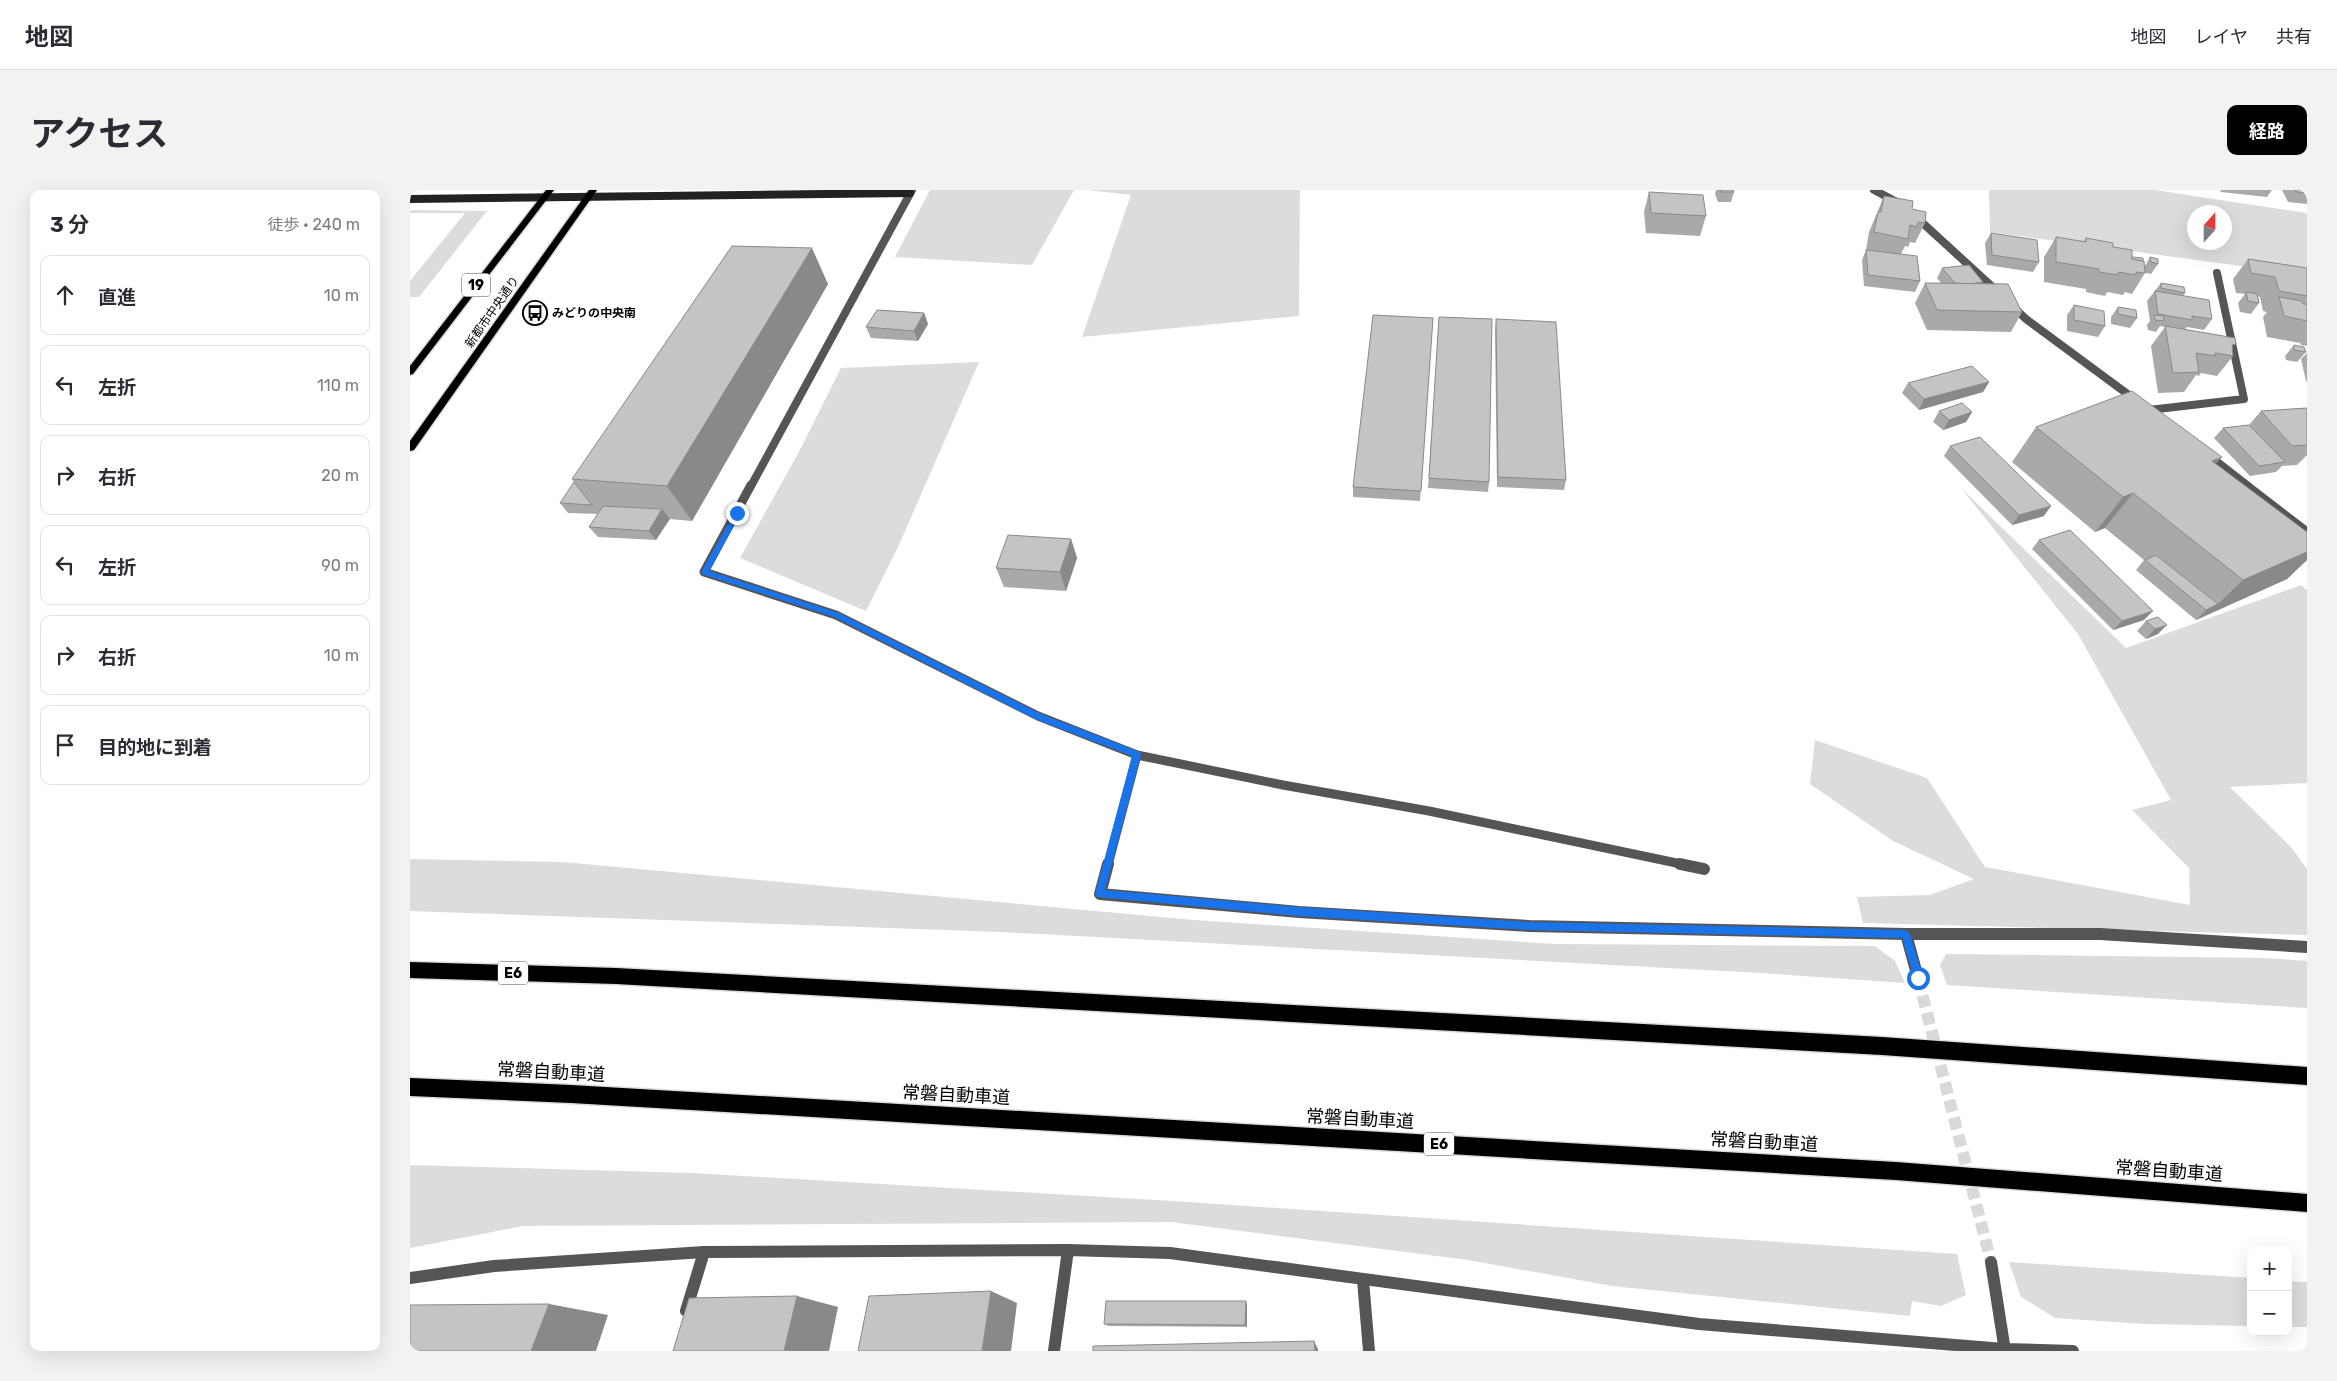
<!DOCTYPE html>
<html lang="ja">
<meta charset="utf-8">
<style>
:root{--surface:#fff;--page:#f2f2f3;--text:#2b2b33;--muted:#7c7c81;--line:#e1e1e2;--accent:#000}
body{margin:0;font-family:Rubik,"Noto Sans JP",sans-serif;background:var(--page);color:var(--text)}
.controls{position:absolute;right:15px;bottom:15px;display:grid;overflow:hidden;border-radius:10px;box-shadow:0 5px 20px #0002}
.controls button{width:45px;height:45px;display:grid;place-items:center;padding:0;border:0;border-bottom:1px solid var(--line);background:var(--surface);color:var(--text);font:25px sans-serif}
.compass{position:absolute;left:1777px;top:15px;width:45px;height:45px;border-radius:50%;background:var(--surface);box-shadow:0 5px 20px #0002;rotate:21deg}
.stop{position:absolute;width:15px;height:15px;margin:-11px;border:4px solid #1a73e8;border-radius:50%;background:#fff}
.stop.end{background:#1a73e8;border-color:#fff;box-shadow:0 1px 5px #0008}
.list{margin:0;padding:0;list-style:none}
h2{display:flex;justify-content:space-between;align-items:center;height:65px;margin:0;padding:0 20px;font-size:21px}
h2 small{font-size:16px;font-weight:400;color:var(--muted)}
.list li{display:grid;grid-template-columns:32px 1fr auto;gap:15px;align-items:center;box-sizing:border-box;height:80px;margin:0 10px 10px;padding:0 10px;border:1px solid var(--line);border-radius:10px}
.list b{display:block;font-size:19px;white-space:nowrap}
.list em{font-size:16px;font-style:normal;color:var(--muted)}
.icon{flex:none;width:28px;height:28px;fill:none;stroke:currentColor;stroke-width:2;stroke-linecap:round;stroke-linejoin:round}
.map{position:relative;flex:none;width:1897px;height:1161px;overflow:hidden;border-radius:10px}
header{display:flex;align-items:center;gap:30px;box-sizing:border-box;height:70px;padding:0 25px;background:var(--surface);border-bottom:1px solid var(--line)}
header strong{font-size:24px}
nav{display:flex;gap:28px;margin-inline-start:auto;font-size:18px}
.intro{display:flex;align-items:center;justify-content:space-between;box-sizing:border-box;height:120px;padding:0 30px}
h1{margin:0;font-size:35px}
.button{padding:12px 22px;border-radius:10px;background:var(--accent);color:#fff;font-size:18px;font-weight:700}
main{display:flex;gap:30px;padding:0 30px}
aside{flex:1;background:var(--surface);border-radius:10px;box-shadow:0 5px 20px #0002}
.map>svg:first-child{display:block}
.green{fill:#dcdcdc;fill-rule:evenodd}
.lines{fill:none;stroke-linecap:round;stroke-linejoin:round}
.street-tunnel{stroke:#d9d9d9;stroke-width:12;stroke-dasharray:12 6;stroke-linecap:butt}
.primary-casing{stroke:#dbdbdb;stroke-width:3}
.highway-casing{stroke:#dbdbdb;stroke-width:3}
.street-far2{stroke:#555;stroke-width:8}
.street-far1{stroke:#555;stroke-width:9}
.street{stroke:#555;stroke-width:12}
.secondary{stroke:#222;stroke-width:8}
.primary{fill:#000;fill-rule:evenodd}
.highway{fill:#000;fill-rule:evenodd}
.wall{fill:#a9a9a9}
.shaded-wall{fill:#898989}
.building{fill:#c4c4c4;stroke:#898989}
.route{fill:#1a73e8}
.labels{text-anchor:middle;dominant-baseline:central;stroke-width:4;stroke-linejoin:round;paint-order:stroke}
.far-street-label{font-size:12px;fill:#000;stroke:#fff}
.far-poi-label{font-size:12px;font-weight:bold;fill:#000;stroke:#fff;text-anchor:start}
.shield{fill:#fff;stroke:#4c4c4c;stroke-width:1}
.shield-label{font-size:14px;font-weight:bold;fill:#000}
.near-street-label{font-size:18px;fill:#000;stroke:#fff}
</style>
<header>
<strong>地図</strong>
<nav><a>地図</a><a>レイヤ</a><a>共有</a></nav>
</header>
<div class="intro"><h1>アクセス</h1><a class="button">経路</a></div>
<main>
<aside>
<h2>3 分<small>徒歩 · 240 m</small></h2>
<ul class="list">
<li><svg class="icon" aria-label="ahead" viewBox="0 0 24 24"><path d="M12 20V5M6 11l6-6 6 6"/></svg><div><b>直進</b></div><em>10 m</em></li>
<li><svg class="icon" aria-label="left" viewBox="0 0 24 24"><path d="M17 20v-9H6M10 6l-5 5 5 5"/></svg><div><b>左折</b></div><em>110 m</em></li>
<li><svg class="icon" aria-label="right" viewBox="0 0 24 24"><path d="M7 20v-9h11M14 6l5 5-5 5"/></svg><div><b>右折</b></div><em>20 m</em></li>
<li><svg class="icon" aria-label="left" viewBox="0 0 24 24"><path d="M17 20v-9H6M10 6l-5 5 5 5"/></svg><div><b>左折</b></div><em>90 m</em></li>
<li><svg class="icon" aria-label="right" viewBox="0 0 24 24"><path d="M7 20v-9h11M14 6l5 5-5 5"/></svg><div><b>右折</b></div><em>10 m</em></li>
<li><svg class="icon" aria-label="arrive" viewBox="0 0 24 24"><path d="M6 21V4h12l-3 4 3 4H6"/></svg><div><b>目的地に到着</b></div></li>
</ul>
</aside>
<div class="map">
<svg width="1897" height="1161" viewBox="0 0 1897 1161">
<rect width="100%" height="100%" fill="#fff"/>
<!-- green -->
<g class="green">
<path d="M 520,0 L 664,0 L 622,75 L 485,67 Z"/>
<path d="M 677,0 L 890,0 L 889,126 L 672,147 L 721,5 Z"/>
<path d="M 1579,0 L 1745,0 L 1897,23 L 1897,85 L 1580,42 ZM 1784,22 L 1814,22 L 1814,52 L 1784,52 Z"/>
<path d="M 0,20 L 77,21 L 9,107 L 0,107 L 0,91 L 55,23 L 0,23 Z"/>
<path d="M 569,172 L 488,357 L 456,421 L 330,368 L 391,258 L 431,178 Z"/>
<path d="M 1551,298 L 1716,458 L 1891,395 L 1897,400 L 1897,593 L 1820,597 L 1881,657 L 1897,679 L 1897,745 L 1453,733 L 1447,707 L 1520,705 L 1564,689 L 1483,651 L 1400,594 L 1405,550 L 1517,588 L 1575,677 L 1780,715 L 1779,678 L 1722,620 L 1761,610 L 1668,444 Z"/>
<path d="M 0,669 L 153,672 L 784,730 L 1145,754 L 1465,756 L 1485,771 L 1495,793 L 1351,783 L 591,742 L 0,721 Z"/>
<path d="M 1536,764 L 1856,768 L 1897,771 L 1897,818 L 1537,795 L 1530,775 Z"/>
<path d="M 0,975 L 283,983 L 763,1011 L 1547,1064 L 1556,1105 L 1531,1116 L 1502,1111 L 1500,1126 L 1202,1096 L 1058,1070 L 761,1032 L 113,1036 L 0,1058 Z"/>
<path d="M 1599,1072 L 1841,1088 L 1841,1136 L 1734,1134 L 1645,1128 L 1611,1107 Z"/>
<path d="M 1878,1091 L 1897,1092 L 1897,1137 L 1878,1137 Z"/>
</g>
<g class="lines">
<!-- street-tunnel -->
<path class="street-tunnel" d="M 1508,788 L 1581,1072"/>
<defs>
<g id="primary">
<path d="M 136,0 L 144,0 L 3,184 L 0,185 L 0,176 Z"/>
<path d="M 179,0 L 187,0 L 4,260 L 0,261 L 0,251 Z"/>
</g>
<g id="highway">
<path d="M 0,772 L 206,778 L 1472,847 L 1897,877 L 1897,895 L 1472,865 L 206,794 L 0,788 Z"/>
<path d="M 0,888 L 161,895 L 1486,972 L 1897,1004 L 1897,1022 L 1486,990 L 161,913 L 0,906 Z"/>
</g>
</defs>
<!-- primary casing -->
<use href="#primary" class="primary-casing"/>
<!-- highway casing -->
<use href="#highway" class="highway-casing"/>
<!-- street-far2 -->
<g class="street-far2">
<path d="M 1464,0 L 1485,11"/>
<path d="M 1505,26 L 1588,102"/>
<path d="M 1602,116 L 1616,129 L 1727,211"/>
<path d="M 1739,220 L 1834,209 L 1807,83"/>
<path d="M 1797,264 L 1838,296"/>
<path d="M 341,296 L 502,0"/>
</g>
<!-- street-far1 -->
<g class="street-far1">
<path d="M 341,295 L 294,382 L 426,425 L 628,526 L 727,565 L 698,675"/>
<path d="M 1836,295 L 1897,342"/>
<path d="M 727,565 L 873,595 L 1019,621 L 1276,675"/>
</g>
<!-- street -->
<g class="street">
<path d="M 698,674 L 690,704 L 889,722 L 1119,736 L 1496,744 L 1690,744 L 1897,757"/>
<path d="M 1270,674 L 1294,679"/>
<path d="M 1496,744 L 1508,788"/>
<path d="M 1581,1072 L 1595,1161"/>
<path d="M 0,1088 L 84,1076 L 294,1062 L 658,1060 L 760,1063 L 1289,1134 L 1594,1159 L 1663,1161"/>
<path d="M 953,1090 L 959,1161"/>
<path d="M 276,1121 L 294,1062"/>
<path d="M 644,1161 L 658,1060"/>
</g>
<!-- secondary -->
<path class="secondary" d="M 0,9 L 500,3"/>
<!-- primary -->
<use href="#primary" class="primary"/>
<!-- highway -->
<use href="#highway" class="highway"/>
</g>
<!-- wall -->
<g class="wall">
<path d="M 1306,0 L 1323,0 L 1324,2 L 1321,12 L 1308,12 L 1305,4 Z"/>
<path d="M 1810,0 L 1862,0 L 1857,7 L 1811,2 Z"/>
<path d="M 1872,0 L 1897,0 L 1897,14 L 1878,12 Z"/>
<path d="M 1239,2 L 1296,26 L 1290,46 L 1236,43 L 1234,22 Z"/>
<path d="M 1474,6 L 1502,19 L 1515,33 L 1505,53 L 1500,52 L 1498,57 L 1495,56 L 1491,64 L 1510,91 L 1505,102 L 1454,96 L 1452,70 L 1456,60 L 1459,42 Z"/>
<path d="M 1581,43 L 1629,72 L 1623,82 L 1577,75 L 1575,53 Z"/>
<path d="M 1646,47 L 1673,52 L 1676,48 L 1703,57 L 1722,67 L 1735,76 L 1740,67 L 1748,74 L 1741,84 L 1735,83 L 1722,104 L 1715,102 L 1713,105 L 1697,102 L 1695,106 L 1676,102 L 1676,99 L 1634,92 L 1634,67 Z"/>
<path d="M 1838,69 L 1897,78 L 1897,156 L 1891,155 L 1890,153 L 1857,147 L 1853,127 L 1857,122 L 1853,121 L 1850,107 L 1847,106 L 1849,113 L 1841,124 L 1830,122 L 1828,113 L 1835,104 L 1826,103 L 1823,89 Z"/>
<path d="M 1532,78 L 1573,92 L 1572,94 L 1612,122 L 1601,142 L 1517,140 L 1505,113 L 1515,93 L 1531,93 L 1527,88 Z"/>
<path d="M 1751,93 L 1775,103 L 1773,106 L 1802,129 L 1794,140 L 1777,137 L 1775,139 L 1822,158 L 1823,166 L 1807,186 L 1791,183 L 1789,186 L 1786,185 L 1774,202 L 1748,203 L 1741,156 L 1755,137 L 1750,136 L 1746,142 L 1738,140 L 1737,135 L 1740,131 L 1737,111 Z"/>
<path d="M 418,94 L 282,331 L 259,329 L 246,350 L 188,347 L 179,337 L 188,324 L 158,323 L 150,313 L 164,292 L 162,289 Z"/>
<path d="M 1664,115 L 1695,136 L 1688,147 L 1657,141 L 1657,125 Z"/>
<path d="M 1708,117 L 1727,128 L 1720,138 L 1701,134 L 1701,127 Z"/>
<path d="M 514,123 L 518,134 L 508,151 L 461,148 L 456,137 Z"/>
<path d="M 1029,127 L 1079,292 L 1078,302 L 1018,298 Z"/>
<path d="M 1023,128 L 1010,311 L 943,307 L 943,297 Z"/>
<path d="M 1086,129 L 1156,290 L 1154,300 L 1087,297 L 1085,140 Z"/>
<path d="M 1884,155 L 1896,162 L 1887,172 L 1876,170 L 1875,166 Z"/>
<path d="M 1897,163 L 1897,192 L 1896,191 L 1891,169 Z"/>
<path d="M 1579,192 L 1573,202 L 1509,220 L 1492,203 L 1498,193 Z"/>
<path d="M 1897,218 L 1897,266 L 1896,266 L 1887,275 L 1872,276 L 1866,282 L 1840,286 L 1804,248 L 1813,238 L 1839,235 L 1851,221 Z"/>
<path d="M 1529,221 L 1562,222 L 1556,232 L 1533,240 L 1523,232 Z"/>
<path d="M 1626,237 L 1806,274 L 1897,342 L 1897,370 L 1877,389 L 1786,430 L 1726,380 L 1734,370 L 1695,338 L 1685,342 L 1602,272 Z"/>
<path d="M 1540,256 L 1634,326 L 1602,335 L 1534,266 Z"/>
<path d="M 661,349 L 667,368 L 656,401 L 594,397 L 586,378 Z"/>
<path d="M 1629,350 L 1734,430 L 1703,440 L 1622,359 Z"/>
<path d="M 1748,427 L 1748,444 L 1736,449 L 1727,441 L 1736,431 Z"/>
<path d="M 837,1114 L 837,1137 L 698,1136 L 694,1134 Z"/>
</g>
<!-- shaded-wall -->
<g class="shaded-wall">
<path d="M 402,58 L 418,94 L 282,331 L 257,296 Z"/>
<path d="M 514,123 L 518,134 L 508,151 L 504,141 Z"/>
<path d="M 1579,192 L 1573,202 L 1509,220 L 1514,209 Z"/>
<path d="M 1562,222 L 1556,232 L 1533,240 L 1539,230 Z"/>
<path d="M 1812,267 L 1781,302 L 1802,271 Z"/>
<path d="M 1723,303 L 1695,338 L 1685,342 L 1713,307 Z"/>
<path d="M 1641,316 L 1634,326 L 1602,335 L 1609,325 Z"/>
<path d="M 252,319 L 260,329 L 246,350 L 239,341 Z"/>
<path d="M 661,349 L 667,368 L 656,401 L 650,382 Z"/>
<path d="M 1897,362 L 1897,370 L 1877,389 L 1786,430 L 1796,420 L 1808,414 L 1833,390 Z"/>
<path d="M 1743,421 L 1734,430 L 1703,440 L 1712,431 Z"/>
<path d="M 1757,435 L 1748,444 L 1736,449 L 1745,439 Z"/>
<path d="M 581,1101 L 607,1113 L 601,1161 L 572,1161 Z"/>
<path d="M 387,1106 L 428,1117 L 419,1161 L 374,1161 Z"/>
<path d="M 836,1111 L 837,1114 L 837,1137 L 835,1135 Z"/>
<path d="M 139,1114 L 198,1125 L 186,1161 L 121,1161 Z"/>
<path d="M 904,1151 L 908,1159 L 908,1161 L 905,1161 Z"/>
</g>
<!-- building -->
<g class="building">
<path d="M 1310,0 L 1323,0 L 1324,2 L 1311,2 Z"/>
<path d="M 1885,0 L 1897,0 L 1897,3 L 1886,2 Z"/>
<path d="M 1239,2 L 1293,5 L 1296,26 L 1241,23 Z"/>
<path d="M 1474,6 L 1503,11 L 1502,19 L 1516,22 L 1515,33 L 1508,32 L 1507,37 L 1500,35 L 1498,49 L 1464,42 L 1468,22 L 1471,22 Z"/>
<path d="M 1581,43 L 1627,50 L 1629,72 L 1582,65 Z"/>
<path d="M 1646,47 L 1676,52 L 1676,48 L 1703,53 L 1703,57 L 1722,60 L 1722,69 L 1734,71 L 1735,83 L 1726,82 L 1726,85 L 1708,82 L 1708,85 L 1689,82 L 1689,79 L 1646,72 Z"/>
<path d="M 322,56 L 402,58 L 257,296 L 162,289 Z"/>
<path d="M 1456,60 L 1507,66 L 1510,91 L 1458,85 Z"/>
<path d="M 1722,67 L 1733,68 L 1733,71 L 1722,69 Z"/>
<path d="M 1740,67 L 1748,69 L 1748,74 L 1741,72 Z"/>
<path d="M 1838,69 L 1897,78 L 1897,106 L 1869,101 L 1865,87 L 1841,83 Z"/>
<path d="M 1559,75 L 1573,92 L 1559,94 L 1545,93 L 1532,78 Z"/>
<path d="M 1515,93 L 1598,94 L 1612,122 L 1527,120 Z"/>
<path d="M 1751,93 L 1774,97 L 1775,103 L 1751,98 Z"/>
<path d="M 1745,101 L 1799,110 L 1802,129 L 1782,126 L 1782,130 L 1748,124 Z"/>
<path d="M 1836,102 L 1847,104 L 1849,113 L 1838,111 Z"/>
<path d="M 1869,107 L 1892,111 L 1893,114 L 1897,114 L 1897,131 L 1874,126 Z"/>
<path d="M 1664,115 L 1694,121 L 1695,136 L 1664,130 Z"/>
<path d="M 1708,117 L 1726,120 L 1727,128 L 1708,124 Z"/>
<path d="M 467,120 L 514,123 L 504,141 L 456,137 Z"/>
<path d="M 963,125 L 1023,128 L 1011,301 L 943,297 Z"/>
<path d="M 1744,125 L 1753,126 L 1754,131 L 1745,130 Z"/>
<path d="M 1029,127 L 1082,129 L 1079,292 L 1019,288 Z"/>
<path d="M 1086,129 L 1146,132 L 1156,290 L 1088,287 Z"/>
<path d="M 1755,136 L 1825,148 L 1826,154 L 1822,155 L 1823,166 L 1805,163 L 1805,166 L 1786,163 L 1789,182 L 1763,183 Z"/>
<path d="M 1884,155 L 1894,157 L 1896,162 L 1884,160 Z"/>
<path d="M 1562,176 L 1579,192 L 1514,209 L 1498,193 Z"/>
<path d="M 1722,201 L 1812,267 L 1802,271 L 1897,342 L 1897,362 L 1833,390 L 1723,303 L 1713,307 L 1626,237 Z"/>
<path d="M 1552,213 L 1562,222 L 1539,230 L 1529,221 Z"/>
<path d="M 1897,218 L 1897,255 L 1882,256 L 1851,221 Z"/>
<path d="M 1839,235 L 1875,272 L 1849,276 L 1813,238 Z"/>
<path d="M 1570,247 L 1641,316 L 1609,325 L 1540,256 Z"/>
<path d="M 164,292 L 182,315 L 150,313 Z"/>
<path d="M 193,316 L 252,319 L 239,341 L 179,337 Z"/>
<path d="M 1660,340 L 1743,421 L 1712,431 L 1629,350 Z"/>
<path d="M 598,345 L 661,349 L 650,382 L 586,378 Z"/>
<path d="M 1746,365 L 1808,414 L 1796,420 L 1735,370 Z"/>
<path d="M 1748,427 L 1757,435 L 1745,439 L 1736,431 Z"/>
<path d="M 581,1101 L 572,1161 L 448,1161 L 459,1106 Z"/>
<path d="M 387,1106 L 374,1161 L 263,1161 L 279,1108 Z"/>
<path d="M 696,1111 L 836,1111 L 835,1135 L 694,1134 Z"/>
<path d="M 139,1114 L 121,1161 L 0,1161 L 0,1115 Z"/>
<path d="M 904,1151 L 905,1161 L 683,1161 L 683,1156 Z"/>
</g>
<!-- route -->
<path class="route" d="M 325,322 L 331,323 L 299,381 L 429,423 L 631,524 L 730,562 L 731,565 L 695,700 L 888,717 L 1119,732 L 1496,740 L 1500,744 L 1513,788 L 1508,793 L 1505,791 L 1492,748 L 1119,740 L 888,726 L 687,707 L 685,704 L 722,566 L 625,529 L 424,427 L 292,384 L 291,382 Z"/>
<!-- icons -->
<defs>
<symbol id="bus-ring" viewBox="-11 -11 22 22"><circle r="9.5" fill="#fff" stroke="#000" stroke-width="1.5"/><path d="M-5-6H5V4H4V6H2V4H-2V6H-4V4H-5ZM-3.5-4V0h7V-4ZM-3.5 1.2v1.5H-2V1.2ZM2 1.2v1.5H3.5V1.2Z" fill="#000"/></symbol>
</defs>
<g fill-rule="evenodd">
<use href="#bus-ring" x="111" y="109" width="28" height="28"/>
</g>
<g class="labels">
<!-- far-street labels -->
<g class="far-street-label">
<text transform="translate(82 122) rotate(-55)">新都市中央通り</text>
</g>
<!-- far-poi labels -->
<g class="far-poi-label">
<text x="142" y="123">みどりの中央南</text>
</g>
<!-- shield labels -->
<g class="shield">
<rect x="52" y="83.5" width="28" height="23" rx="4"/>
<rect x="88" y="771.5" width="30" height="23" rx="4"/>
<rect x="1014" y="942.5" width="30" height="23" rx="4"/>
</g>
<g class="shield-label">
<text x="66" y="95">19</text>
<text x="103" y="783">E6</text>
<text x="1029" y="954">E6</text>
</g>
<!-- near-street labels -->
<g class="near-street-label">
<text transform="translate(141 882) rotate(3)">常磐自動車道</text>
<text transform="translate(546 905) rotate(3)">常磐自動車道</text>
<text transform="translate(950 929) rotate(3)">常磐自動車道</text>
<text transform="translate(1354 952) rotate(3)">常磐自動車道</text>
<text transform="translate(1759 981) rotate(4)">常磐自動車道</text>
</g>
</g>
</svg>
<div class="controls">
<button>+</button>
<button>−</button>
</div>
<svg class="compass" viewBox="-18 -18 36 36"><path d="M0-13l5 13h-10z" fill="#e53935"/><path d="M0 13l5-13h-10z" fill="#7c7c81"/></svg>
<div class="stop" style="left:1508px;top:788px"></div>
<div class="stop end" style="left:327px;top:323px"></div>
</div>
</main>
